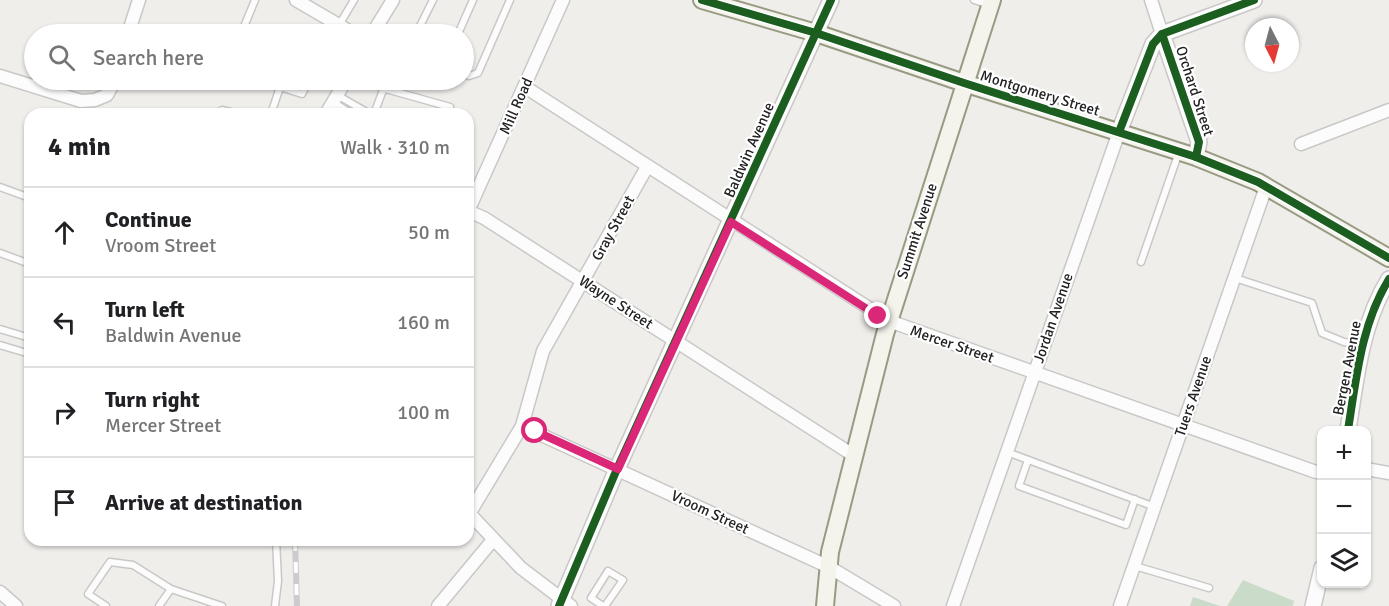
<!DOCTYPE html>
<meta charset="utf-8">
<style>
:root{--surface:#fff;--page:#f6f6f6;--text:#202124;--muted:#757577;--line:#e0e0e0}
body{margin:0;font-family:Signika,sans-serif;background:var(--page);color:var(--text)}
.controls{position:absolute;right:18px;bottom:18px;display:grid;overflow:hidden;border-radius:12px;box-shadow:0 2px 4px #0004}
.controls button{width:54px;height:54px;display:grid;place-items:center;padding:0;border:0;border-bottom:2px solid var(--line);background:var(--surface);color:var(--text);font:30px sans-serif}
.compass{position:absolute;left:1245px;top:18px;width:54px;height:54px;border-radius:50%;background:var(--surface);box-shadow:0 2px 4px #0004;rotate:174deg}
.stop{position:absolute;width:18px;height:18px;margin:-14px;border:4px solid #db2777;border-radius:50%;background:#fff}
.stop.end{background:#db2777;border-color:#fff;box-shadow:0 2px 6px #0008}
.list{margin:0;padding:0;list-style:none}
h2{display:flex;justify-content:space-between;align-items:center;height:78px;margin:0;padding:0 24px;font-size:26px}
h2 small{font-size:20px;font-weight:400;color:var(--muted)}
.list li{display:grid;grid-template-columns:39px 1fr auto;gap:18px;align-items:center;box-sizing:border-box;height:90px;padding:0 24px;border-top:2px solid var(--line)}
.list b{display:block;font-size:22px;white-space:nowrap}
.list p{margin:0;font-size:20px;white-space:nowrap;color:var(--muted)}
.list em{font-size:20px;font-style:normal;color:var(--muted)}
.icon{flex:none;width:33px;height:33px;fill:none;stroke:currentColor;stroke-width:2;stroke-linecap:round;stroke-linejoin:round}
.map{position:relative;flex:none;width:1389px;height:606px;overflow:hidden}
.search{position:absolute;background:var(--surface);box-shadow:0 2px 4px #0004;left:24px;top:24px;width:450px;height:66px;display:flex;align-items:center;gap:15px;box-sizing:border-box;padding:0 21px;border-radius:33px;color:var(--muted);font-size:22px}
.panel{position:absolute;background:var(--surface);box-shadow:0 2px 4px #0004;left:24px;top:108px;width:450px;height:438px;border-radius:18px}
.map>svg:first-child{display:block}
.cemetery{fill:#cadbca}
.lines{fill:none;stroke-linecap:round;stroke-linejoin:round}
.service-casing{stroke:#c9c8c7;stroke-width:9}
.minor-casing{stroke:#c9c8c7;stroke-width:15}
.tertiary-casing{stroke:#c9c8c7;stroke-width:18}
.secondary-casing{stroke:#999a82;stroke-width:20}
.service{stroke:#fdfcfc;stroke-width:6}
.minor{stroke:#fdfcfc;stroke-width:12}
.tertiary{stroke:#fdfcfc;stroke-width:15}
.secondary{stroke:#f4f4ed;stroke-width:16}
.rail-casing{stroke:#ccc;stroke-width:6}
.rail{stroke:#fff;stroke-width:4;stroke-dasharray:11;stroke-linecap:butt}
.cycleway-casing{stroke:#fff;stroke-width:11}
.cycleway{stroke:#1b5e20;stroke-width:8}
.route{stroke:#db2777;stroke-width:8}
.labels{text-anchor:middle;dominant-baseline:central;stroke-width:4.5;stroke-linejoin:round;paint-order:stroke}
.street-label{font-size:15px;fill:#222;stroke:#fff}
</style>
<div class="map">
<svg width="1389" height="606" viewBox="0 0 1389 606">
<rect width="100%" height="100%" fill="#f0eeeb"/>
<!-- cemetery -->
<g class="cemetery">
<path d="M 1243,580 L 1294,601 L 1293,606 L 1227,606 Z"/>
<path d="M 1193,597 L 1220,606 L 1190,606 Z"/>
</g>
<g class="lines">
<defs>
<g id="service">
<path d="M 974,0 L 990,5"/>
<path d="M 339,25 L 354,0"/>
<path d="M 241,34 L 255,0"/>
<path d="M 416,34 L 433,0"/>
<path d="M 458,34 L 473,0"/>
<path d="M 464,74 L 469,76 L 478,73 L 510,0"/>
<path d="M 258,80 L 302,94 L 309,80"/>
<path d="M 337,95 L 370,114"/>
<path d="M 333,102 L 352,114"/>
<path d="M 221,114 L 222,110 L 239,114"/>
<path d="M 271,114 L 280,87"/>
<path d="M 374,114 L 383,90 L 386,89 L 450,107 L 449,114"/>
<path d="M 0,187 L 30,198"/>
<path d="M 0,253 L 30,264"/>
<path d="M 1141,262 L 1179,152"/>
<path d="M 1235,278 L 1312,303 L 1322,333 L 1344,342 L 1362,345"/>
<path d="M 0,329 L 30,338"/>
<path d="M 0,345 L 30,354"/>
<path d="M 1007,452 L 1155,507"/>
<path d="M 1028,460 L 1019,486 L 1126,525 L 1135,499"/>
<path d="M 1135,566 L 1209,588"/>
<path d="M 106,606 L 88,594 L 110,562 L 133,565 L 171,589 L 222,606"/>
<path d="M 159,606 L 171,589"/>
<path d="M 275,606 L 278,581 L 276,540"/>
<path d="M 603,606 L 591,598 L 608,571 L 623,580 L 605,606"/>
</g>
<g id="minor">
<path d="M 296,0 L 354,34"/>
<path d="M 1151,0 L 1162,34"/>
<path d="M 128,34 L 139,0"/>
<path d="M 372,34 L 393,0"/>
<path d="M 0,76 L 81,101 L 95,100 L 107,95 L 115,80"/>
<path d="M 525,87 L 889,321 L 1316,472 L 1322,471"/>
<path d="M 326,114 L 346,80"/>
<path d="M 1301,144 L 1389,110"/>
<path d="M 468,211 L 484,218 L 853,455"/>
<path d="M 468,211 L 563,0"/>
<path d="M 522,426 L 829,567 L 894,606"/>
<path d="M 1366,469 L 1389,473"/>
<path d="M 468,512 L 521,568 L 571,606"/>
<path d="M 469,514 L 522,426 L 543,351 L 647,167"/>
<path d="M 0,592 L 16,606"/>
<path d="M 438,606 L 492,541"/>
<path d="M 953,606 L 1119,132"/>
<path d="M 1120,606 L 1266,187"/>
</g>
<g id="tertiary">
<path d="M 1162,34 L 1199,142 L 1196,157"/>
<path d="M 1119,132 L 1153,44 L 1162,34 L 1254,0"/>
<path d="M 1348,430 C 1356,380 1361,324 1389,279"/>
<path d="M 559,606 L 617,469 L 831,0"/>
<path d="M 1313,606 L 1322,568"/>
</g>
<g id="secondary">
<path d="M 702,0 L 816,33 L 964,83 L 1196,157 L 1258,182 L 1389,258"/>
<path d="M 825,606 L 830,552 L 885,334 L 992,0"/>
</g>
</defs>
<!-- service casing -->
<use href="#service" class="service-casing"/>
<!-- minor casing -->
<use href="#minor" class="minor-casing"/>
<!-- tertiary casing -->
<use href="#tertiary" class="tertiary-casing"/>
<!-- secondary casing -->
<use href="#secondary" class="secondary-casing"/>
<!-- service -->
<use href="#service" class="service"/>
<!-- minor -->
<use href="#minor" class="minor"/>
<!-- tertiary -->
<use href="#tertiary" class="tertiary"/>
<!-- secondary -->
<use href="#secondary" class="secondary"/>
<defs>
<path id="rail" d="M 295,540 L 297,606"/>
</defs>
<!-- rail casing -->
<use href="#rail" class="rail-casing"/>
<!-- rail -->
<use href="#rail" class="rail"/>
<defs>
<g id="cycleway">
<path d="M 702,0 L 816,33 L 964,83 L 1196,157 L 1258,182 L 1389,258"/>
<path d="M 1162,34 L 1199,142 L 1196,157"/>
<path d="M 1119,132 L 1153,44 L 1162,34 L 1254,0"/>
<path d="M 1348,430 C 1356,380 1361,324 1389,279"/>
<path d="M 559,606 L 617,469 L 831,0"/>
</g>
</defs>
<!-- cycleway casing -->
<use href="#cycleway" class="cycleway-casing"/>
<!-- cycleway -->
<use href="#cycleway" class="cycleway"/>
</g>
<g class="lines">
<!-- route -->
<path class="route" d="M 535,431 L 618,469 L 731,222 L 878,316"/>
</g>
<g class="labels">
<!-- street labels -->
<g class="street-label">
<text transform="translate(1195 91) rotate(72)">Orchard Street</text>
<text transform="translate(1040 93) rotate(17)">Montgomery Street</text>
<text transform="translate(516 106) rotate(-66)">Mill Road</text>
<text transform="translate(749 150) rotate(-66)">Baldwin Avenue</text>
<text transform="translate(613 228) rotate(-61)">Gray Street</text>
<text transform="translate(917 231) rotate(-72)">Summit Avenue</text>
<text transform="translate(616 302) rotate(33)">Wayne Street</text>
<text transform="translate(1053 318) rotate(-71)">Jordan Avenue</text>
<text transform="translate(952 344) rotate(19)">Mercer Street</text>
<text transform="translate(1347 368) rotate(-79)">Bergen Avenue</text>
<text transform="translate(1193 396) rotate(-71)">Tuers Avenue</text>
<text transform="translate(710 512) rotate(25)">Vroom Street</text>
</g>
</g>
</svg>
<div class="controls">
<button>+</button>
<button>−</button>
<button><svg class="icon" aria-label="layers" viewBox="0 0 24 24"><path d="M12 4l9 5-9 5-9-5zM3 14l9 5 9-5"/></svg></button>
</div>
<svg class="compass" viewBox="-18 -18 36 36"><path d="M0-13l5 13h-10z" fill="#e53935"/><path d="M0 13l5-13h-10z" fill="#757577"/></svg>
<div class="stop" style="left:535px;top:431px"></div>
<div class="stop end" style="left:878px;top:316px"></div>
<div class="search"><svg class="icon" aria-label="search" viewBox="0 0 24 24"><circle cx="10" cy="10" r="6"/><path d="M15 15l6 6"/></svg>Search here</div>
<section class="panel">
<h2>4 min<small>Walk · 310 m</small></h2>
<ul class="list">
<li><svg class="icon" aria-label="ahead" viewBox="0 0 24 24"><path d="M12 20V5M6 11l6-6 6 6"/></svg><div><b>Continue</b><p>Vroom Street</p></div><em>50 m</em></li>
<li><svg class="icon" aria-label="left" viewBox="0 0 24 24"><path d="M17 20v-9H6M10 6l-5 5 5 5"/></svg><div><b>Turn left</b><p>Baldwin Avenue</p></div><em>160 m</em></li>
<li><svg class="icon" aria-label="right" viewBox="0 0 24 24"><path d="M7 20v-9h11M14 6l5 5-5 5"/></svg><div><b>Turn right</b><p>Mercer Street</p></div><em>100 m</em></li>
<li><svg class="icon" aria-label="arrive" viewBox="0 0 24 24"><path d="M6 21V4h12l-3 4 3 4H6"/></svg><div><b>Arrive at destination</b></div></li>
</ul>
</section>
</div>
